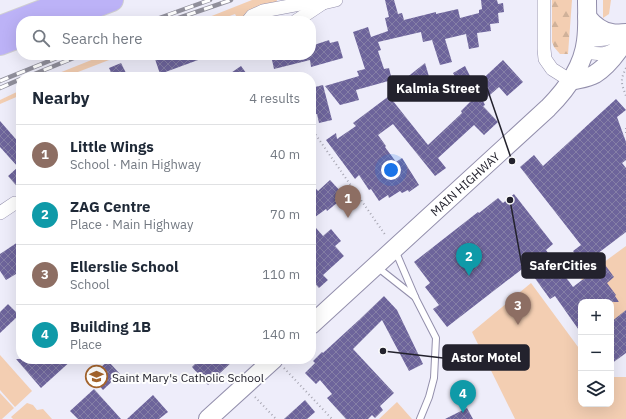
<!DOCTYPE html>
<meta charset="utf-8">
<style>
:root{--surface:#fff;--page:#f2f2f3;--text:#1f2937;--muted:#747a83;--line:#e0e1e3;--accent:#0b8043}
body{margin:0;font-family:"IBM Plex Sans",sans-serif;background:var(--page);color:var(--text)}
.controls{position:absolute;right:12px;bottom:12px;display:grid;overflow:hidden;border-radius:8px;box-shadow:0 4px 16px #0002}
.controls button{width:36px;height:36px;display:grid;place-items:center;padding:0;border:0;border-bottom:1px solid var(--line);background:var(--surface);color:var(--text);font:20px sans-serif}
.you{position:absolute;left:391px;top:170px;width:14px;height:14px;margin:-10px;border:3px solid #fff;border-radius:50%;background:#1a73e8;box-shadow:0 0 0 6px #1a73e833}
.badge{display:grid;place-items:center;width:26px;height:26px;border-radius:50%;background:var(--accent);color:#fff;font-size:13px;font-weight:700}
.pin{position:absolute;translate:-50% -33px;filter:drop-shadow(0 1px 2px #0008)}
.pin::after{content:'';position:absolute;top:21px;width:14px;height:12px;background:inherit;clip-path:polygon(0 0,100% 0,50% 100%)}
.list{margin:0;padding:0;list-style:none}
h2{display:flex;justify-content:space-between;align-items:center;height:52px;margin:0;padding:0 16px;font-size:17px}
h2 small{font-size:13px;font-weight:400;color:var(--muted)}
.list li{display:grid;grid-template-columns:26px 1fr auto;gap:12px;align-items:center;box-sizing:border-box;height:60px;padding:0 16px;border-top:1px solid var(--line)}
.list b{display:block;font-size:15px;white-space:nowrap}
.list p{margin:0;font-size:13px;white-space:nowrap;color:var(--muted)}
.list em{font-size:13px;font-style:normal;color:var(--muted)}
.icon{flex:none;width:22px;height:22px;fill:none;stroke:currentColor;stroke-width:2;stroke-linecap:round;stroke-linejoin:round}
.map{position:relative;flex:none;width:626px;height:419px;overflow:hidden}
.search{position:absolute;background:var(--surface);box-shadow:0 4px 16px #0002;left:16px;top:16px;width:300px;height:44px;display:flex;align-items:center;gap:10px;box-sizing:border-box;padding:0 14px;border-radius:16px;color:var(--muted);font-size:15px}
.panel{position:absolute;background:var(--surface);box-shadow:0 4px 16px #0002;left:16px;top:72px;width:300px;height:292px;border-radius:16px}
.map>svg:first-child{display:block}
.green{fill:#f3ceb2}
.forest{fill:url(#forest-firs)}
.building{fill:url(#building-cross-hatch)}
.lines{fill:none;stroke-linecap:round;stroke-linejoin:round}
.lane-casing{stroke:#938fac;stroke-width:8}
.street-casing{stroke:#938fac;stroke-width:14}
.secondary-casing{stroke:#938fac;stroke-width:20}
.highway-casing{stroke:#cfced1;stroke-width:24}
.path{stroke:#a7a6b2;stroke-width:2;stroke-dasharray:1 3;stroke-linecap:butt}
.lane{stroke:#fff;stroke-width:6}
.street{stroke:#fff;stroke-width:13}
.secondary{stroke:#fff;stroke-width:18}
.highway{stroke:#bcb2f7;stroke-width:22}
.rail-casing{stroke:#908f9b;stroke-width:4.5}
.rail{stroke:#fff;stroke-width:3;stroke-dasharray:9;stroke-linecap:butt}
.labels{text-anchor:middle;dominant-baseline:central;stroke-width:4;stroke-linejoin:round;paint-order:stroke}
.street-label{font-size:12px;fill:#23222d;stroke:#fff}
.poi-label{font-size:12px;fill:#23222d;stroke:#fff;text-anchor:start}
.leader{fill:none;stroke:#23222d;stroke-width:1.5}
.callout-dot{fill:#23222d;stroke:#fff;stroke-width:1.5}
.callout{fill:#23222d;stroke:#23222d;stroke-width:1.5}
.callout-label{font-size:13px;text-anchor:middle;font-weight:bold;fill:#fff}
</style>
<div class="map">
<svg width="626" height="419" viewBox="0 0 626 419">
<defs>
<pattern id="forest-firs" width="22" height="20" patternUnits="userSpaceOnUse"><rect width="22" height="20" fill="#f3ceb2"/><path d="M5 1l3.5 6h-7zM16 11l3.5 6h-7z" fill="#d0b199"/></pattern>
<pattern id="building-cross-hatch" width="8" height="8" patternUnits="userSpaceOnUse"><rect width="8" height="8" fill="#6d649b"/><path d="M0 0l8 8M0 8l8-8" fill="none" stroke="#857fa6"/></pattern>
</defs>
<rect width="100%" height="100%" fill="#eeedfa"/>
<!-- green -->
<g class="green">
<path d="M 252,0 L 277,0 L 276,5 L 253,11 L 241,18 L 241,21 L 239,21 L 235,14 L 216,21 L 199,21 Z"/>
<path d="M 603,0 L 611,0 L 609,14 L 603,18 Z"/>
<path d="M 104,55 L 122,55 L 65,77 L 49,77 Z"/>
<path d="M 21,90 L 21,95 L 0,104 L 0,100 Z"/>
<path d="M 626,246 L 626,337 L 611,318 L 611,302 L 599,302 L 581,279 Z"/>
<path d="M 531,283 L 581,351 L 581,404 L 611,404 L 611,377 L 626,377 L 626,419 L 515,419 L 472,332 Z"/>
<path d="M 0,355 L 32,391 L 15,407 L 0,390 Z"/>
<path d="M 0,393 L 14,408 L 2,419 L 0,419 Z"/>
<path d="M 397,402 L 412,419 L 379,419 Z"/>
<path d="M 27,403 L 33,405 L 37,410 L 43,409 L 52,419 L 13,419 L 11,417 Z"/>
</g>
<!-- forest -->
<path class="forest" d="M 552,0 L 572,0 L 568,54 L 560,54 L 554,47 L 552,42 Z"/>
<!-- building -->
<g class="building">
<path d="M 385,0 L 394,0 L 398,14 L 402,13 L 404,20 L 436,12 L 436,14 L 458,9 L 460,18 L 479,13 L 479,10 L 482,9 L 481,0 L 497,0 L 498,4 L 503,3 L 504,12 L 498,13 L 499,23 L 490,24 L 491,31 L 477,33 L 479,47 L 469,49 L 466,34 L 445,39 L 452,62 L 440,65 L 432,40 L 423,42 L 421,32 L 378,42 L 381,50 L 378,51 L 384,69 L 389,68 L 392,80 L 356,90 L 359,100 L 340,105 L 325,86 L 359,76 L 357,71 L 365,69 L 353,32 L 368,27 L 371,37 L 388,31 L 385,18 L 389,17 Z"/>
<path d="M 329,40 L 330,43 L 338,41 L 343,58 L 311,67 L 310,60 L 274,69 L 272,60 L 273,60 L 272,55 L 311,55 L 311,46 Z"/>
<path d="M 166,55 L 209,55 L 209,56 L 160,74 L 155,59 Z"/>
<path d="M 503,60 L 523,82 L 507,96 L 499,87 L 483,101 L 485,105 L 483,106 L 498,122 L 484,135 L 474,125 L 438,158 L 446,168 L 435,176 L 393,124 L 378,135 L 386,146 L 385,147 L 396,162 L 402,158 L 419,185 L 409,192 L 408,190 L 402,193 L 400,191 L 389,198 L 388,195 L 379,201 L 371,189 L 369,190 L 359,175 L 355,179 L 326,140 L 336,133 L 337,139 L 356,126 L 353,123 L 389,96 L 428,145 L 462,113 L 461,111 L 474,98 L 463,86 L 461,88 L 453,73 L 465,66 L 475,86 Z"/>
<path d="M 121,63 L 128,77 L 113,77 L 109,68 Z"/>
<path d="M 425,63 L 430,80 L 391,90 Z"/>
<path d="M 241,66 L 249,77 L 225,77 Z"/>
<path d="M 323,85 L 332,120 L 319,123 L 317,114 L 313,115 L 311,106 L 311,88 Z"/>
<path d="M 616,99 L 626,110 L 617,117 L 626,142 L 626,160 L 622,163 L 626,168 L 626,232 L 597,254 L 614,277 L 607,283 L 616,295 L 615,296 L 619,302 L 581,302 L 581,333 L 555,296 L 550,299 L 526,266 L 447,327 L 433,309 L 439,305 L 425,287 L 430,283 L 414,262 L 478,212 L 479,213 L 498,198 L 503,203 L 514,194 L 553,244 L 546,250 L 573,287 L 590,274 L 573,251 L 581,245 L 520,167 L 534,155 L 543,166 Z"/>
<path d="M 0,121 L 21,145 L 21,191 L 8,176 L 18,167 L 0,147 Z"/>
<path d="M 330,180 L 343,194 L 335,201 L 337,203 L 327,211 L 326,209 L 311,220 L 311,183 L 318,191 Z"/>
<path d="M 311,222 L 323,236 L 331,229 L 341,241 L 335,246 L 344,256 L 323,275 L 328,280 L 319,288 L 311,279 Z"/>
<path d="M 21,240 L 21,271 L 6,280 L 0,271 L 0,254 Z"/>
<path d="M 384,296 L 397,310 L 423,364 L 409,371 L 382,320 L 353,349 L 394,393 L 380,406 L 383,410 L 375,418 L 372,415 L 368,419 L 346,419 L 327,398 L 332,394 L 320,380 L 316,384 L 305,373 L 315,363 L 313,361 L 322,352 L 323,353 L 359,320 Z"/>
<path d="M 8,304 L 19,315 L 0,333 L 0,312 Z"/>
<path d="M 626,310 L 626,353 L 611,364 L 611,322 Z"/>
<path d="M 16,359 L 73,359 L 41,388 Z"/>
<path d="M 200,359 L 235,359 L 219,374 L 222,376 L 215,382 L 213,380 L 208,385 L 192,367 Z"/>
<path d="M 108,361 L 120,374 L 103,390 L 91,376 Z"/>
<path d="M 94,389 L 121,419 L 78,419 L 70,411 Z"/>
<path d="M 153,395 L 168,412 L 159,419 L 127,419 Z"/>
<path d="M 305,400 L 315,412 L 307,419 L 284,419 Z"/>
<path d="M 467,408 L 473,419 L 445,419 Z"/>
</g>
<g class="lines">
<defs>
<g id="lane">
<path d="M 395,250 L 416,299 L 436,338 L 434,378 L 429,397 L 420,419"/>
<path d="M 377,267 L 415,297"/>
</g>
<g id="street">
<path d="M 544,0 L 544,49 L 545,59 L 552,69 L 571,81"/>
<path d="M 248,21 L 252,16 L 263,11 L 305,3 L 323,3 L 336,0"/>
<path d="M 296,21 L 323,3"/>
<path d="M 586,41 L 605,39 L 619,35"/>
<path d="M 584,52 C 599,54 608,57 620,44"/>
<path d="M 0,213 L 15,203"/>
</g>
<g id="secondary">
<path d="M 587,17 C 593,24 602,32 612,33 C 617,34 622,33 626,33"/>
<path d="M 571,81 C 579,79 588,78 595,74 C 608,66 618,52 626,39"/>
<path d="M 311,325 L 548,108 C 567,89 583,67 586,41 C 588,27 587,13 587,0"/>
<path d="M 208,419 L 274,359"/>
</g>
<g id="highway">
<path d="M 58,21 L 112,0"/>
<path d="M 0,27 L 71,0"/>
<path d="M 0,44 L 21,36"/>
</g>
</defs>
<!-- lane casing -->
<use href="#lane" class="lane-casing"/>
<!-- street casing -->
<use href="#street" class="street-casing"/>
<!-- secondary casing -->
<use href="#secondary" class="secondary-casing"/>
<!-- highway casing -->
<use href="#highway" class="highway-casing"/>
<!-- path -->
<g class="path">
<path d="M 626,68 C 620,81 621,82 626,96"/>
<path d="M 311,128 L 386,236"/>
<path d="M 626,128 L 626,133"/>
<path d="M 284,368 L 332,419"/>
<path d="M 255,397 L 276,419"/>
</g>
<!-- lane -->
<use href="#lane" class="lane"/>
<!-- street -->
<use href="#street" class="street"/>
<!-- secondary -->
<use href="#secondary" class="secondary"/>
<!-- highway -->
<use href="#highway" class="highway"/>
<defs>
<g id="rail">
<path d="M 151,21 L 210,0"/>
<path d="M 170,21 L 231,0"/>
<path d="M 27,77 L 81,55"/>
<path d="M 0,81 L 64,55"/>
<path d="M 0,88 L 21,79"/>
</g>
</defs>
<!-- rail casing -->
<use href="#rail" class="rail-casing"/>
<!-- rail -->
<use href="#rail" class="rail"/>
</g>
<!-- icons -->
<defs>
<symbol id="school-ring" viewBox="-11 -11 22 22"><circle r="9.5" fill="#fff" stroke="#a4642d" stroke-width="1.5"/><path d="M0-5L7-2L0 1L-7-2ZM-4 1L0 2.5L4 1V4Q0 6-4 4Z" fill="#a4642d"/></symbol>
</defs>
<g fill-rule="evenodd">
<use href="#school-ring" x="84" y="364" width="25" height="25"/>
</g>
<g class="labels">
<!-- street labels -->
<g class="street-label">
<text transform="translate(465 184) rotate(-42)">MAIN HIGHWAY</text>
</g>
<!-- poi labels -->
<g class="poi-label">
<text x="112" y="377">Saint Mary's Catholic School</text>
</g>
</g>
<!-- callouts -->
<path class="leader" d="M512 161L487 88M510 200L522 266M383 351L443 358"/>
<g class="callout-dot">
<circle cx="512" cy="161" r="4"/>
<circle cx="510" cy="200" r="4"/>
<circle cx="383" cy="351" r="4"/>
</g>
<g class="callout">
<rect x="388" y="76" width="99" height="25" rx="4"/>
<rect x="522" y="253" width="83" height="25" rx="4"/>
<rect x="443" y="345" width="86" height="25" rx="4"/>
</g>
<g class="callout-label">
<text x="438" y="93">Kalmia Street</text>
<text x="563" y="270">SaferCities</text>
<text x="486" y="362">Astor Motel</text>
</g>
</svg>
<div class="controls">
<button>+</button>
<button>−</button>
<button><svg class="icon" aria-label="layers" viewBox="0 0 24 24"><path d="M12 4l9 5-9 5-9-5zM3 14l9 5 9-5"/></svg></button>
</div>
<div class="you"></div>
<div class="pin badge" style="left:348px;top:218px;background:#8d6e63">1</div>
<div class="pin badge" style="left:469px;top:276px;background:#0f9aa8">2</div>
<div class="pin badge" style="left:518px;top:325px;background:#8d6e63">3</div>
<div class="pin badge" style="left:463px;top:413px;background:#0f9aa8">4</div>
<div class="search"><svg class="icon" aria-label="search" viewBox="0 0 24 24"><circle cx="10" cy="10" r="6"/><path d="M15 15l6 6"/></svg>Search here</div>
<section class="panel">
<h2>Nearby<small>4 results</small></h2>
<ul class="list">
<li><span class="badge" style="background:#8d6e63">1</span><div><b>Little Wings</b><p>School · Main Highway</p></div><em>40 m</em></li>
<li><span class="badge" style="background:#0f9aa8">2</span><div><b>ZAG Centre</b><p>Place · Main Highway</p></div><em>70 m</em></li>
<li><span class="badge" style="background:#8d6e63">3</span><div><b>Ellerslie School</b><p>School</p></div><em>110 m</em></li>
<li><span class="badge" style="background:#0f9aa8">4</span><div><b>Building 1B</b><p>Place</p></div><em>140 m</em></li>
</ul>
</section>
</div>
